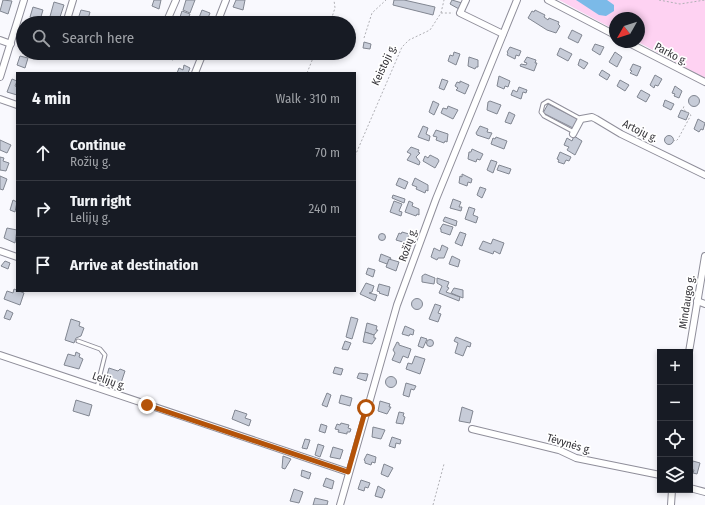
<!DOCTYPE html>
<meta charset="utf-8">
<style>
:root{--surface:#171b24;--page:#242831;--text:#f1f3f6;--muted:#9ea1a6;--line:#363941}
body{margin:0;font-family:"Fira Sans Condensed",sans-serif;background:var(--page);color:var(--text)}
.controls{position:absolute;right:12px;bottom:12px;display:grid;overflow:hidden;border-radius:0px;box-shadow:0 2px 6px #0003}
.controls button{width:36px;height:36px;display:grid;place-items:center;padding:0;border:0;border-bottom:1px solid var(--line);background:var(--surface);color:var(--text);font:20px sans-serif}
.compass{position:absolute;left:609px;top:12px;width:36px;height:36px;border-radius:50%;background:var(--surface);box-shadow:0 2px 6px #0003;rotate:231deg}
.stop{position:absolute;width:12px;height:12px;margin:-9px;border:3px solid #b45309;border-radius:50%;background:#fff}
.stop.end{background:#b45309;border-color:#fff;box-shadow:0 1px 4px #0008}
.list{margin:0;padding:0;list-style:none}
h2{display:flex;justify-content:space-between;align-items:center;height:52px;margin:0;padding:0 16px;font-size:17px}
h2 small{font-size:13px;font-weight:400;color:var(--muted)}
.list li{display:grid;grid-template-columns:26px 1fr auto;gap:12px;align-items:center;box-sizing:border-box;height:56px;padding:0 16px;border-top:1px solid var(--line)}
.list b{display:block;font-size:15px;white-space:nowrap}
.list p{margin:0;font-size:13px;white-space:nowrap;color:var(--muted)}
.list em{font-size:13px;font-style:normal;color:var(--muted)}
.icon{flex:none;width:22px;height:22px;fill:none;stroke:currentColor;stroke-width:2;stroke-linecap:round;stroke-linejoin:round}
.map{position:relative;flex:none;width:705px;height:505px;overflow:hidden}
.search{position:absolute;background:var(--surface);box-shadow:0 2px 6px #0003;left:16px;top:16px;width:340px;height:44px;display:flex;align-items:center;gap:10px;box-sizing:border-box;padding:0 14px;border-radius:22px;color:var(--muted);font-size:15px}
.panel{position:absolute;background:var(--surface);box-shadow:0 2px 6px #0003;left:16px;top:72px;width:340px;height:220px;border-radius:0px}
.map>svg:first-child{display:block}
.green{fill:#fed2f2}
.water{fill:#7bbae8}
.building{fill:#c7ccd8;stroke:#818691}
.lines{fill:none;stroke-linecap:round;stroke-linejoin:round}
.lane-casing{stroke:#8f8e9a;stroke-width:5}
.street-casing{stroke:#8f8e9a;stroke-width:8}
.path{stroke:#b0b0b5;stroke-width:1;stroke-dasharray:2 2;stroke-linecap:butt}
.lane{stroke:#fff;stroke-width:3}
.street{stroke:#fff;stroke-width:6}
.route{stroke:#b45309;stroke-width:5}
.labels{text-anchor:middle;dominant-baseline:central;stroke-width:3.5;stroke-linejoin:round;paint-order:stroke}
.street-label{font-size:11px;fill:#353439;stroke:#fff}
</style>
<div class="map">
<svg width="705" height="505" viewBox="0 0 705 505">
<rect width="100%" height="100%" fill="#f9f9fe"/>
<!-- green -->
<path class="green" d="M 559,0 L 705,0 L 705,78 L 638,42 L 639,18 L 615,18 L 615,30 Z"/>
<!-- water -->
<path class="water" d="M 576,0 L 607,0 L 614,5 L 614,11 L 606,16 L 599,15 Z"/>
<!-- building -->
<g class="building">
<path d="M 3,0 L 12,1 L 8,14 L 0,11 Z"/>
<path d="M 161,0 L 159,9 L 152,6 L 154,0 Z"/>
<path d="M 186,0 L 195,0 L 190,13 L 183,10 Z"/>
<path d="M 236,0 L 245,0 L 243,10 L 233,7 Z"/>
<path d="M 394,0 L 404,0 L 435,7 L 433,15 L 393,5 Z"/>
<path d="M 452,0 L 462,3 L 459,9 L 450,4 Z"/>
<path d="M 54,2 L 64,5 L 58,23 L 49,20 Z"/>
<path d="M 33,7 L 43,10 L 40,20 L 30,17 Z"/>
<path d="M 81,10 L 90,12 L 87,23 L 77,22 Z"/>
<path d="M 202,10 L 210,13 L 206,23 L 197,23 Z"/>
<path d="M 535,10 L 545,15 L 544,17 L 548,20 L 549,18 L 559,22 L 558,24 L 560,26 L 556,33 L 547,30 L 528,18 L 532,11 L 534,12 Z"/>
<path d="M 182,11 L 190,14 L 186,23 L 178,23 Z"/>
<path d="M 572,30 L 582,35 L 578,43 L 568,38 Z"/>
<path d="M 364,42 L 371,44 L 370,49 L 363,48 Z"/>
<path d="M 595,44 L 604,47 L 600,55 L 592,50 Z"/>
<path d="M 510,47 L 521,51 L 519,56 L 516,55 L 515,59 L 507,55 L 508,53 L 507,52 Z"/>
<path d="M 560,48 L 572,54 L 568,61 L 557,55 Z"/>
<path d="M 454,52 L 460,54 L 456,65 L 448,61 L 450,55 L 453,56 Z"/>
<path d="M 615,52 L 622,57 L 617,67 L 609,62 Z"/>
<path d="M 166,53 L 175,53 L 173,60 L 165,57 Z"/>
<path d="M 20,56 L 28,58 L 25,68 L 17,65 Z"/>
<path d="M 469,57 L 478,60 L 478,67 L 476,67 L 475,69 L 468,66 Z"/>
<path d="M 527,57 L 536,60 L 535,63 L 537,63 L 534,71 L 520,66 L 521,64 L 526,65 L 527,63 L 524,62 Z"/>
<path d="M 580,59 L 588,63 L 584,69 L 578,65 Z"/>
<path d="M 633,64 L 641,67 L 637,76 L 630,73 L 632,71 L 630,70 Z"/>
<path d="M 184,65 L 190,68 L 188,73 L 177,73 L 179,68 L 183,70 Z"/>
<path d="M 602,70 L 610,75 L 607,80 L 599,75 Z"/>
<path d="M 655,75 L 662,79 L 658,86 L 655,85 L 654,88 L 650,85 Z"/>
<path d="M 499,76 L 510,81 L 508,87 L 505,86 L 504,89 L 497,86 Z"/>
<path d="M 12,79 L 17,81 L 15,86 L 17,87 L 17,95 L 7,92 Z"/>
<path d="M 442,79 L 448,81 L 444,90 L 439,88 Z"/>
<path d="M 620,80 L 629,85 L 625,91 L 617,86 Z"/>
<path d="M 460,81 L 469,85 L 465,94 L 456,90 L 458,88 L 455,86 L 457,82 L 460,83 Z"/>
<path d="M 675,86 L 682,91 L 679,98 L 674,96 L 675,94 L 672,93 Z"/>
<path d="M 519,87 L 527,90 L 526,93 L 523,92 L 521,99 L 511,95 L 513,90 L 517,92 Z"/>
<path d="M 641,90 L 650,95 L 646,102 L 637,97 Z"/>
<circle cx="694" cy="101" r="5.5"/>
<path d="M 665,100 L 674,104 L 671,110 L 663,106 Z"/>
<path d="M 433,101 L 439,104 L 434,115 L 429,112 Z"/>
<path d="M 490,101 L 501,105 L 497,114 L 487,110 L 488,102 Z"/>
<path d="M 548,104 L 578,119 L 573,128 L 543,113 Z"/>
<path d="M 448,106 L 458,110 L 453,119 L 441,113 L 443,108 L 447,109 Z"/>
<path d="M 681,110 L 689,113 L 686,120 L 678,117 Z"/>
<path d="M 509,112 L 515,115 L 511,124 L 505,122 Z"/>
<path d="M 698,119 L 705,123 L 703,130 L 701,129 L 699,132 L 694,129 Z"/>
<path d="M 423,126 L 428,128 L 426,134 L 430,136 L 429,141 L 418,137 Z"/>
<path d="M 480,126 L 488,129 L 487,132 L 492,133 L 489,139 L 477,135 L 476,133 Z"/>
<path d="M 436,130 L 448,134 L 447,142 L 445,141 L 444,143 L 436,140 L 437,137 L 433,136 Z"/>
<circle cx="669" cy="140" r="4.5"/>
<path d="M 574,136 L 582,141 L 575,155 L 567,150 L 569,147 L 564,145 L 567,138 L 572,141 Z"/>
<path d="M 496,137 L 507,141 L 504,149 L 491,144 L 493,138 L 495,139 Z"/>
<path d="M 0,140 L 11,145 L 7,153 L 0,150 Z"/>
<path d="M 411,147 L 419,150 L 418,152 L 420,153 L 416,157 L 420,162 L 419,165 L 407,160 L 411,154 L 407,152 Z"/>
<path d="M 472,149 L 483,154 L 480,160 L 477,159 L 476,162 L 468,159 L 469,152 L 471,152 Z"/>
<path d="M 560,152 L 571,157 L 569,161 L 566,160 L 564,164 L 558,162 L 559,160 L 557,159 Z"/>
<path d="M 430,155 L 438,159 L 439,161 L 435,168 L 423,161 L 425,156 L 428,158 Z"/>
<path d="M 0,157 L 4,158 L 3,161 L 9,163 L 6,171 L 0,170 Z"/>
<path d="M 491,160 L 497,162 L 493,173 L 487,170 Z"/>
<path d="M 499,165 L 511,169 L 509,174 L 497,170 Z"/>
<path d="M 462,174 L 472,179 L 471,183 L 468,182 L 467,186 L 459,183 L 460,176 L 462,177 Z"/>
<path d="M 0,176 L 7,179 L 3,190 L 0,189 Z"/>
<path d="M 399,178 L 408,182 L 405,189 L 396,185 Z"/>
<path d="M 415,178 L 428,185 L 428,191 L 426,190 L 425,193 L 416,189 L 417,187 L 412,185 Z"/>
<path d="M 480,187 L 486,189 L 482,198 L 477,195 Z"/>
<path d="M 393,195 L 405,199 L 404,203 L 392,198 Z"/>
<path d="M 453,199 L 461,202 L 459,207 L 462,207 L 461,211 L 450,208 Z"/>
<path d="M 13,200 L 17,202 L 15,212 L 10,210 Z"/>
<path d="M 394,201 L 402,204 L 399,211 L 402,212 L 401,216 L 390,212 Z"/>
<path d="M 409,201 L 413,203 L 412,206 L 419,209 L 419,215 L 417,214 L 416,216 L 405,212 Z"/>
<path d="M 469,207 L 475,209 L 473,215 L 478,217 L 476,223 L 465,219 Z"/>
<path d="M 445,217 L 457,221 L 456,226 L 443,221 Z"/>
<path d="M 443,224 L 453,227 L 450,235 L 441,232 L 441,229 L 440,229 Z"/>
<path d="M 7,228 L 17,230 L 15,243 L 4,238 Z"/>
<path d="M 402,232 L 409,234 L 406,243 L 396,240 L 399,233 L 401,234 Z"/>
<path d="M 460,232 L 466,234 L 462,246 L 455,243 Z"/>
<circle cx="382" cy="237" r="3.5"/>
<path d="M 493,239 L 504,243 L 500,254 L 494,251 L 493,254 L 479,249 L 483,241 L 491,244 Z"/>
<path d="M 442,245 L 448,248 L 444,258 L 438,258 L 437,260 L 431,257 L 434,248 L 440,251 Z"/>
<path d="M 381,254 L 391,258 L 387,264 L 379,261 Z"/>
<path d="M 452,256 L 460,260 L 458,267 L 449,264 Z"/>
<path d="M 389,259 L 399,262 L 396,271 L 386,267 Z"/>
<path d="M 5,261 L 10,263 L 8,269 L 1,266 Z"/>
<path d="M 368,268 L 375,270 L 373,277 L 366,274 Z"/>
<path d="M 425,274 L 435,278 L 434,284 L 422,282 L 422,276 Z"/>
<path d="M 437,278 L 449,282 L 447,287 L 449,288 L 446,292 L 460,297 L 459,301 L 439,293 L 442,286 L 437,283 Z"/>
<path d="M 366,283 L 374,286 L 372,292 L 369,293 L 377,295 L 375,301 L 360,294 Z"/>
<path d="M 379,284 L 390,287 L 388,296 L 379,293 L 380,292 L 377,291 Z"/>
<path d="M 454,288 L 463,290 L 463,298 L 451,293 Z"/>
<path d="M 14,289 L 24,293 L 20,305 L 4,299 L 7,291 L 13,293 Z"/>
<circle cx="417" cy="304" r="5.5"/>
<path d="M 435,304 L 441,306 L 438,313 L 441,314 L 438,322 L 429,319 Z"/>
<path d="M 7,310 L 13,313 L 10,320 L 4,318 Z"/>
<path d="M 351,317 L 358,319 L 352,339 L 346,337 Z"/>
<path d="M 71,319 L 80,322 L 79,326 L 84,328 L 81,336 L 76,338 L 74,343 L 65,340 Z"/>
<path d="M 367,323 L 377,326 L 376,330 L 378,330 L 374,335 L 365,332 Z"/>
<path d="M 405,326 L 414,330 L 413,335 L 410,334 L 409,336 L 402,334 Z"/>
<path d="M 365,332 L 374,335 L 374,338 L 376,338 L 372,344 L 363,342 Z"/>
<path d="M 421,337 L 427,339 L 423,348 L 418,346 Z"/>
<path d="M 456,337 L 471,343 L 470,347 L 467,346 L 463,356 L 455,353 L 458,343 L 454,341 Z"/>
<circle cx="430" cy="343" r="3.5"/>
<path d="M 345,341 L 351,343 L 348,350 L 342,349 Z"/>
<path d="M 397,342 L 399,343 L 399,345 L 411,349 L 408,358 L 403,356 L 400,363 L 392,360 L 395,353 L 393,350 Z"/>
<path d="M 76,352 L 80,354 L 79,357 L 83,359 L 79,369 L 64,365 L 68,354 L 75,356 Z"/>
<path d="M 415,356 L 425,359 L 420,374 L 406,369 L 408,363 L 412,364 Z"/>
<path d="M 335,367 L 343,369 L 341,375 L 333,373 Z"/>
<path d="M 109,368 L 118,371 L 120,369 L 125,371 L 121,383 L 106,379 Z"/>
<path d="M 359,373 L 368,374 L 366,381 L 357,378 Z"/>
<circle cx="391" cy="382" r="5.5"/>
<path d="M 406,383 L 416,386 L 414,390 L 411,389 L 409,397 L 403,395 Z"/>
<path d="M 327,393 L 331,395 L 327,407 L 322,405 Z"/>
<path d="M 341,395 L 352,398 L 350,406 L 339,403 Z"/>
<path d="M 76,400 L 92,405 L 89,416 L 73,411 Z"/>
<path d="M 380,401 L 390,404 L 389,407 L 391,407 L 387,414 L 378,411 Z"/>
<path d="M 462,407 L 473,411 L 470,423 L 459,421 Z"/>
<path d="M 235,410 L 247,414 L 245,418 L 251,420 L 249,426 L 232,419 Z"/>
<path d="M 399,412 L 404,413 L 403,416 L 405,417 L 403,424 L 396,423 Z"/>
<path d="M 341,423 L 349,425 L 348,428 L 351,429 L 350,432 L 347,432 L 347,434 L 338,432 L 339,430 L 335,429 L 337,424 L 340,425 Z"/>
<path d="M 321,424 L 327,426 L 325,433 L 319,431 Z"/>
<path d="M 373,427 L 385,430 L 381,439 L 372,437 Z"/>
<path d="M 392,437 L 401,440 L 400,444 L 396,443 L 395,448 L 389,446 Z"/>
<path d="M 305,439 L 310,440 L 307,449 L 302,448 Z"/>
<path d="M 318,444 L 324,446 L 320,457 L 315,455 Z"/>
<path d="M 333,447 L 343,450 L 340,459 L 330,457 Z"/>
<path d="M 367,454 L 376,457 L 375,463 L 372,462 L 371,465 L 365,463 L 365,461 L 364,460 Z"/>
<path d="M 283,456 L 291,459 L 285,469 L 282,468 Z"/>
<path d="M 693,461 L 700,463 L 697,474 L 693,473 L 694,470 L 691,470 Z"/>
<path d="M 384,464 L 393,468 L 388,477 L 381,474 Z"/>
<path d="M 302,470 L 311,473 L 309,479 L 301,476 Z"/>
<path d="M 326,478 L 334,481 L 332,489 L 323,486 Z"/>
<path d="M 361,480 L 370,483 L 368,488 L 365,487 L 364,491 L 358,489 Z"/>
<path d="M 378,486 L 385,490 L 382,498 L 375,496 Z"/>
<path d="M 294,489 L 303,492 L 299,503 L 290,501 Z"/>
<path d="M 315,498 L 328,501 L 327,505 L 313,505 Z"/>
</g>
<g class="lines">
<defs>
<g id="lane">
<path d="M 574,132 L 544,116 L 541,112 L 543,104 L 548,101 L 581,119"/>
<path d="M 78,341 L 100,349 L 105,355 L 97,387"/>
</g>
<g id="street">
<path d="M 466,0 L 460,13 L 503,34"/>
<path d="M 548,0 L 615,35"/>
<path d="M 66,23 L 73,0"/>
<path d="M 166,23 L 176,0"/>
<path d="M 217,23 L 226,0"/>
<path d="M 0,40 L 11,44"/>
<path d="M 627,42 L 705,82"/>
<path d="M 57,55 L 57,53"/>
<path d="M 195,73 L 203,53"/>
<path d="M 0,77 L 24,0"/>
<path d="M 0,99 L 17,105"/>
<path d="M 573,134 L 581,119 L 592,117 L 596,119 L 621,134 L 705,175"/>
<path d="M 0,251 L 17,257"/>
<path d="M 697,301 L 705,304"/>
<path d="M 689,352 L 705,256"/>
<path d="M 0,355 L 348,472"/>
<path d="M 472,429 L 559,450 L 576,458 L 660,475"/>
<path d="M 690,488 L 705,492"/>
<path d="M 340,505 L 397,305 L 436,199 L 517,0"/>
<path d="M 671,505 L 672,490"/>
</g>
</defs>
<!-- lane casing -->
<use href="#lane" class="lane-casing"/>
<!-- street casing -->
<use href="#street" class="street-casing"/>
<!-- path -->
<g class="path">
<path d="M 659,0 L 680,4 L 705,0"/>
<path d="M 441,13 L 444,0"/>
<path d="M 330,23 L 335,8 L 334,0"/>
<path d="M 364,38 L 372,13 L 386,0"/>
<path d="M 307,73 L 315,53"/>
<path d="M 673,140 L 676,141 L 678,139 L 691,115 L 683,109 L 684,106"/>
<path d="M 355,156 L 402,47 L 409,40 L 430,30 L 441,13 L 453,13"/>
<path d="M 433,505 L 444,464"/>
</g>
<!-- lane -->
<use href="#lane" class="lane"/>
<!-- street -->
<use href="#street" class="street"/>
</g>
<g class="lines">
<!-- route -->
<path class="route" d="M 147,405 L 348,472 L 366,408"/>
</g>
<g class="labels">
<!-- street labels -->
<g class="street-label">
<text transform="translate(671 54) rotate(28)">Parko g.</text>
<text transform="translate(384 65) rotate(-65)">Keistoji g.</text>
<text transform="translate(640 131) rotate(26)">Artojų g.</text>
<text transform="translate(408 245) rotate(-70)">Rožių g.</text>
<text transform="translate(687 302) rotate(-81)">Mindaugo g.</text>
<text transform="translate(109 381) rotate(19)">Lelijų g.</text>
<text transform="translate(569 444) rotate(17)">Tėvynės g.</text>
</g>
</g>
</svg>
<div class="controls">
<button>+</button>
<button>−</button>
<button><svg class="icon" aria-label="locate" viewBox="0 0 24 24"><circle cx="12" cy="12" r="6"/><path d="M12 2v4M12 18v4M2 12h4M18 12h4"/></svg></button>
<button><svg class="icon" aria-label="layers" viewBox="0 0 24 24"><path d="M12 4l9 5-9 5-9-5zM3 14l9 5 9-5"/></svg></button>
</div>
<svg class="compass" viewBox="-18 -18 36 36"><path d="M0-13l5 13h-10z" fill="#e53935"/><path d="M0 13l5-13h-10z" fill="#9ea1a6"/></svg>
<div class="stop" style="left:366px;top:408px"></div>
<div class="stop end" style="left:147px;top:405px"></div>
<div class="search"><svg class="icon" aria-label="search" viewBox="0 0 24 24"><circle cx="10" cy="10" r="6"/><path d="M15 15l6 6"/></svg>Search here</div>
<section class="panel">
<h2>4 min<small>Walk · 310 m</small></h2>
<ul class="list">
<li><svg class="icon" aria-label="ahead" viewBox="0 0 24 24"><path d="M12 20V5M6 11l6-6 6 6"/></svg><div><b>Continue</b><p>Rožių g.</p></div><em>70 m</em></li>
<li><svg class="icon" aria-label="right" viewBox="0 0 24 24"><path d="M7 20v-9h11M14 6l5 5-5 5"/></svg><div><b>Turn right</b><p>Lelijų g.</p></div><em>240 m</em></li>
<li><svg class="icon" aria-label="arrive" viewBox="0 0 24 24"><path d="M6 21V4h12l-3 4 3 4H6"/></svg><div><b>Arrive at destination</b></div></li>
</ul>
</section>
</div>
